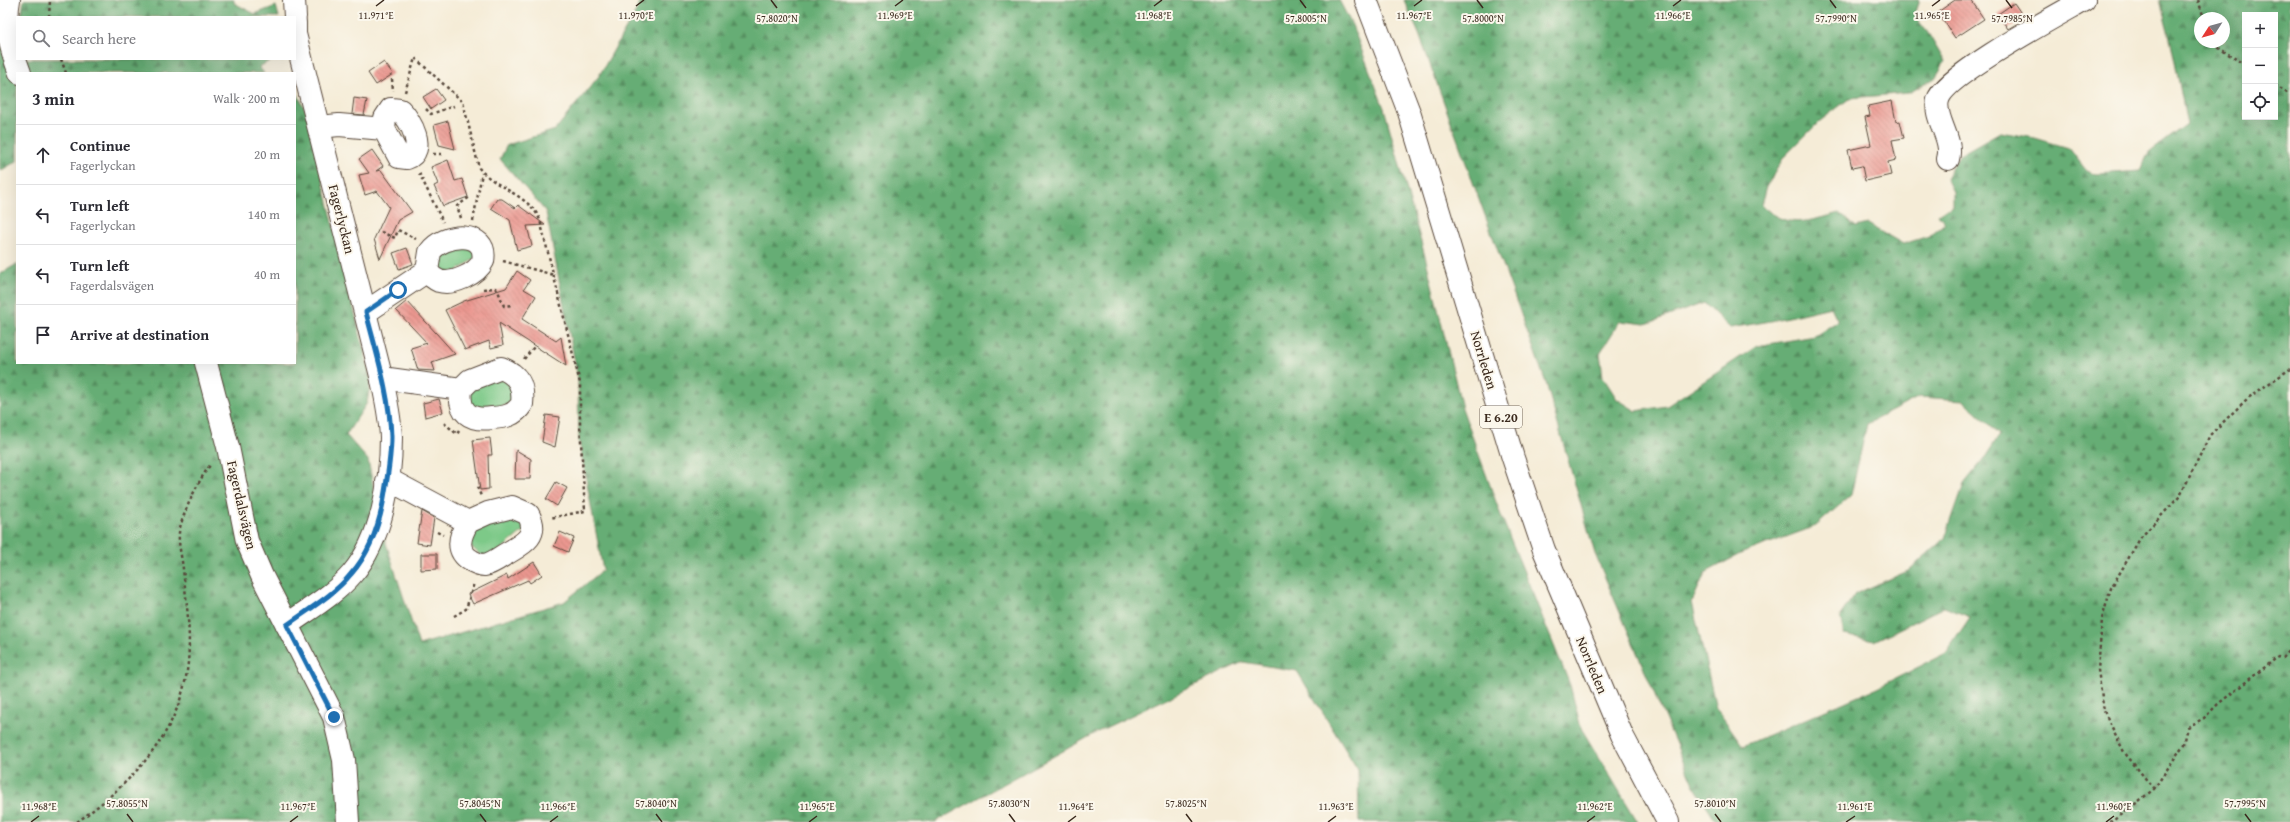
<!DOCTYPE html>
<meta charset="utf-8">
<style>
:root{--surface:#fff;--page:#f7f7f7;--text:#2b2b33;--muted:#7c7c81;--line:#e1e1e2}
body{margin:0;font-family:"Gentium Book Plus",serif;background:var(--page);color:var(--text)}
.controls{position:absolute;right:12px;top:12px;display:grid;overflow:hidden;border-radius:0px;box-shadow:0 4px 16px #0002}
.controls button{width:36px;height:36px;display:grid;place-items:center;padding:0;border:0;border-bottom:1px solid var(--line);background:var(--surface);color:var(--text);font:20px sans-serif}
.compass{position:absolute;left:2194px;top:12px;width:36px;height:36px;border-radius:50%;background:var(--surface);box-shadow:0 4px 16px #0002;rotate:234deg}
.stop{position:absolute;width:12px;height:12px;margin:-9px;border:3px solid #1f6fb2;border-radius:50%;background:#fff}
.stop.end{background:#1f6fb2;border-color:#fff;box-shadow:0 1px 4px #0008}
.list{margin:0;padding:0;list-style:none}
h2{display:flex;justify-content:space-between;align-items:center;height:52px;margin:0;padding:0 16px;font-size:17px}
h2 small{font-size:13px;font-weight:400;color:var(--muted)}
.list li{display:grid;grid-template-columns:26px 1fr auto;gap:12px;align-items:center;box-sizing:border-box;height:60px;padding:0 16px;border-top:1px solid var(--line)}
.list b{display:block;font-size:15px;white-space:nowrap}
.list p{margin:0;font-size:13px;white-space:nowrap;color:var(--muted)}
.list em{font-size:13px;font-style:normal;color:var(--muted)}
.icon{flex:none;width:22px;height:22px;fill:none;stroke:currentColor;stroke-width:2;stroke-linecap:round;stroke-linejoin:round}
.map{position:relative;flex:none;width:2290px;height:822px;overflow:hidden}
.search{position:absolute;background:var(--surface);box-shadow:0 4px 16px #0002;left:16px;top:16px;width:280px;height:44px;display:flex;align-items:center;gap:10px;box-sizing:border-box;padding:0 14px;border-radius:0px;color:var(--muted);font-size:15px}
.panel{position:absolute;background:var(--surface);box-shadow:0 4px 16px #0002;left:16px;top:72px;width:280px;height:292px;border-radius:0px}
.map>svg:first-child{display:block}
.grass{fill:#7dc988;stroke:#5c7a53}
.forest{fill:url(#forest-firs);stroke:#506c49;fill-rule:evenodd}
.building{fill:url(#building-back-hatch)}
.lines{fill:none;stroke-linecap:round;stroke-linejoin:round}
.minor-casing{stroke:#57473a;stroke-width:24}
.highway-casing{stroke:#57473a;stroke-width:24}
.path{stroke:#57473a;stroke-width:2.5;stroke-dasharray:3 3;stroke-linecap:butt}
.minor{stroke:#fff;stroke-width:22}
.highway{stroke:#fff;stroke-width:22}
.route{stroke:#1f6fb2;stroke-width:5}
.ticks{fill:none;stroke:#3b2a1e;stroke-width:1.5}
.labels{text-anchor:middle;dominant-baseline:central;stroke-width:4;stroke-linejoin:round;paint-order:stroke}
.shield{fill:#fbf7ec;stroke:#75685c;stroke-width:1}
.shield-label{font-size:13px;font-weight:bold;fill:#3b2a1e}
.street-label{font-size:14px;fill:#3b2a1e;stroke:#fbf7ec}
.ticks-label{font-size:10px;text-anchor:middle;fill:#3b2a1e;stroke:#fbf7ec;stroke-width:4;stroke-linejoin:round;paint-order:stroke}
</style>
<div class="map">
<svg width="2290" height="822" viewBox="0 0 2290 822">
<defs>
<pattern id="forest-firs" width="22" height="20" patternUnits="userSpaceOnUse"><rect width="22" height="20" fill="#66ad74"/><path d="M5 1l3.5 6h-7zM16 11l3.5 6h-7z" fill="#558d5f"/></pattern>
<pattern id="building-back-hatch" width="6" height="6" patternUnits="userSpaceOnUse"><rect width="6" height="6" fill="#eb9790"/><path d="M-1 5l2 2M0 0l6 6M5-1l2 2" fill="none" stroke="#c07b75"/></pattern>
</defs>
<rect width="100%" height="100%" fill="#fbf7ec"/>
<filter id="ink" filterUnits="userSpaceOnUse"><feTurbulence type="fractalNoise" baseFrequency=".025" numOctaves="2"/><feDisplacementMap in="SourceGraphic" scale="8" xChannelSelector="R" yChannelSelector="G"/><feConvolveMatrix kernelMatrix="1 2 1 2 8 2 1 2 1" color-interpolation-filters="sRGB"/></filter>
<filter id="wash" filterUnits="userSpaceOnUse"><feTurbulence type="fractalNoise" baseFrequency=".012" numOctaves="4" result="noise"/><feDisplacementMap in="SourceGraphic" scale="16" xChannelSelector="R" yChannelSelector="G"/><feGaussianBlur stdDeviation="0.9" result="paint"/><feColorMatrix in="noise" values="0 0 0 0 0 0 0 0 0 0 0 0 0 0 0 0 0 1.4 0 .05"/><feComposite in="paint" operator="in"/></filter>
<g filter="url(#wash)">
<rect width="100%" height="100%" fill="#f5ecd7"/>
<!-- grass -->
<g class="grass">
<path d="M 463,242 L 479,255 L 449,277 L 431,262 Z"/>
<path d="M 501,371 L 520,400 L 476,415 L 465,388 Z"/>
<path d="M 506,510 L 529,526 L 487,561 L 465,541 L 475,522 Z"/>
</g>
<!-- forest -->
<g class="forest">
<path d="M 24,0 L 234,0 L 234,3 L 255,14 L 276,6 L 279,17 L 21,17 Z"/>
<path d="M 642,0 L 1339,0 L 1352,25 L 1384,108 L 1426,260 L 1462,408 L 1500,513 L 1570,685 L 1581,728 L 1638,822 L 1359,822 L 1358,770 L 1297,671 L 1243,662 L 1103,729 L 935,822 L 0,822 L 0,274 L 17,264 L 17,363 L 295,363 L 295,89 L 306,111 L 371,380 L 367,403 L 346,435 L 368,460 L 383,534 L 419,645 L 564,602 L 603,570 L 579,441 L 578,379 L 546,212 L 500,159 L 507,145 L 555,130 L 599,76 Z"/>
<path d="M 1404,0 L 1919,0 L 1914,15 L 1928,33 L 1945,62 L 1935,78 L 1909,93 L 1850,98 L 1820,121 L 1784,157 L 1766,187 L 1761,204 C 1786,231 1808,221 1839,213 L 1856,227 L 1868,224 L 1903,244 L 1929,236 L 1945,223 L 1938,214 L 1953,206 L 1953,192 L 1946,178 L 1959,155 L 2000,132 L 2035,138 L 2069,148 L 2086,170 L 2097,174 L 2140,171 L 2149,152 L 2187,124 L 2171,42 L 2160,0 L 2290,0 L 2290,822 L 1717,822 L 1693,784 L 1595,554 L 1546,383 L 1419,34 ZM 2245,15 L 2275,15 L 2275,117 L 2245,117 ZM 2200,18 L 2224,18 L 2224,42 L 2200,42 ZM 1704,303 L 1730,328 L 1771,321 L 1831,307 L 1838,321 L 1815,336 L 1757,346 L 1667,406 L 1636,411 L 1617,399 L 1603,377 L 1600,353 L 1620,321 L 1646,324 ZM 1919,397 L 1963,400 L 2000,434 L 1984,459 L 1964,484 L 1945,538 L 1908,571 L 1855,594 L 1840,616 L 1844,635 L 1874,641 L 1944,607 L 1970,617 L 1946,653 L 1877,688 L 1743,746 L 1716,708 L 1692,602 L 1705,573 L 1740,554 L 1816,526 L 1851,495 L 1867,424 Z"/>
<path d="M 0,26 L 17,59 L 273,59 L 259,67 L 264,73 L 17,73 L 17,161 L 0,171 Z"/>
</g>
<g id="blocks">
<!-- building -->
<g class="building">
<path d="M 1955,0 L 1971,0 L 1984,19 L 1955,38 L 1938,12 Z"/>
<path d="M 2014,3 L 2025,19 L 2008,29 L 1998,14 Z"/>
<path d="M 384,62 L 393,74 L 376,85 L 368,73 Z"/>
<path d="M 436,89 L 444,100 L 431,109 L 423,97 Z"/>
<path d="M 354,98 L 367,100 L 364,115 L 352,114 Z"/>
<path d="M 1892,101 L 1896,122 L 1900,121 L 1904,138 L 1892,140 L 1896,160 L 1888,162 L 1891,175 L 1865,181 L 1862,166 L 1852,168 L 1848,150 L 1871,145 L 1865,117 L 1870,116 L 1868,106 Z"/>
<path d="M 448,121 L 455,149 L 439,145 L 434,125 Z"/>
<path d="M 372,150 L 383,166 L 376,171 L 381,170 L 412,212 L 398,220 L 380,259 L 374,239 L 389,207 L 377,191 L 365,195 L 359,175 L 369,173 L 359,159 Z"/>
<path d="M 448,160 L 455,181 L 462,179 L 468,197 L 443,206 L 434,186 L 438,184 L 431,167 Z"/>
<path d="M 497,199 L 502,199 L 515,208 L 518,205 L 545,225 L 527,226 L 532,246 L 517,250 L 510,220 L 491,208 Z"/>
<path d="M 407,248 L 413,264 L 399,269 L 393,253 Z"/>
<path d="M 517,271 L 530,280 L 524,289 L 536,296 L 522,319 L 556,341 L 561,337 L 566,366 L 499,323 L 503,345 L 491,348 L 489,341 L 465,350 L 445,310 L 464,301 L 506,288 Z"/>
<path d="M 407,301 L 455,354 L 432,362 L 435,371 L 418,370 L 411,348 L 427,343 L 396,310 Z"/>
<path d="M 439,399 L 443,412 L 425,417 L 423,403 Z"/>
<path d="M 546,415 L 560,417 L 555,447 L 542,442 Z"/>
<path d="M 490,438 L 492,455 L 488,455 L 489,489 L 480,490 L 473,440 Z"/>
<path d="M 516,450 L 531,459 L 530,479 L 515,479 Z"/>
<path d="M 556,482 L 567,488 L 557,506 L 546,499 Z"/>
<path d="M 422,511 L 434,518 L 430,545 L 417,543 Z"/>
<path d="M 560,532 L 574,538 L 568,552 L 554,546 Z"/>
<path d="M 421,554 L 437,554 L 437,569 L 421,570 Z"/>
<path d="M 534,562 L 542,575 L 530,583 L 528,580 L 473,604 L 468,594 L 507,575 L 508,579 Z"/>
</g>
</g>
</g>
<g filter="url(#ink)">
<use href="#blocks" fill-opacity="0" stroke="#57473a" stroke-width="1"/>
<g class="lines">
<defs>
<g id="minor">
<path d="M 9,0 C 4,25 11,50 20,73"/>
<path d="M 294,0 L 295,17"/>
<path d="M 319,127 L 339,125 L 384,129 L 399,157 L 407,158 C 427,151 411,120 400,110 L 391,109 L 385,118 L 384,129"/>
<path d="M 1948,159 C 1954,139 1933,118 1938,100 C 1944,76 2058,15 2084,0"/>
<path d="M 366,312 L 427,271 C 430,275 434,279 439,281 C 453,285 477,274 483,261 C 489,229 443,233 430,252 L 427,271"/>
<path d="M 206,363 L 228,447 L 247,541 L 262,576 L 334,717 L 344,760 L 348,822"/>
<path d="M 382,380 L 389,379 L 461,389 C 458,413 470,421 492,418 C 505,417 514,416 522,404 C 524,386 519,375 501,368 L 470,380 L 461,389"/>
<path d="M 387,482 L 395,483 L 468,522 L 488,513 L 512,507 L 528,514 C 541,537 521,545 504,555 C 498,559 491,564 484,565 C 480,565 476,563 472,561 C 455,551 459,537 468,522"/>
<path d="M 287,625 C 309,609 334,595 352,574 C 382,539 391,482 391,437 C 390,417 386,398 382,380 L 295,34 L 295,23"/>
</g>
<path id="highway" d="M 1366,0 L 1409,112 L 1513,458 L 1544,550 L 1622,735 L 1668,822"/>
</defs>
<!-- minor casing -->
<use href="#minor" class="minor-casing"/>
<!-- highway casing -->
<use href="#highway" class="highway-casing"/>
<!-- path -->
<g class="path">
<path d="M 2198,0 L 2204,18"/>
<path d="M 49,17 L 50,0"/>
<path d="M 2215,42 L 2219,48 L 2245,65"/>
<path d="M 61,59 L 66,73"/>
<path d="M 392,79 L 393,91"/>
<path d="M 2275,85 L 2290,95"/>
<path d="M 405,92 L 415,58 L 463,102 L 479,168 C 496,189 530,195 540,220 L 580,383 L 580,424 L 585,511 L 550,518"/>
<path d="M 426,109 L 431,114 L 454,106"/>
<path d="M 433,154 L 444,154"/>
<path d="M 419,173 L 443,222"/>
<path d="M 461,218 L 457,206 L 470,197"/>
<path d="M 473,221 L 482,173"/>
<path d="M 381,232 L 395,238 L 398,230 L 416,239"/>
<path d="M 503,261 L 554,275"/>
<path d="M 483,289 L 495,288 L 498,291 L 504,306 L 513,305"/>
<path d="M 524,359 L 534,347"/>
<path d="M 444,423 L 457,434 L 459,431"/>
<path d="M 477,487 L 481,496"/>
<path d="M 437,532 L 443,535"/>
<path d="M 454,616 L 466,609 L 474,583"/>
<path d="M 2154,789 L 2124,752 L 2104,711 L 2098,670 L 2102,619 L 2111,588 L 2141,537 L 2180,496 L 2210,435 L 2248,398 L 2290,369"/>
<path d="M 77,822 C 123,789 168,747 183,690 C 194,651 187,608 183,569 C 182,558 178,544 179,533 C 181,516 200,477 211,464"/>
<path d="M 2110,822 L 2115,820 L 2154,789 L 2184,744 L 2188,727 L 2204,718 L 2218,704 L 2274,660 L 2279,657 L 2283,658 L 2290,650"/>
</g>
<!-- minor -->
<use href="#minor" class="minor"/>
<!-- highway -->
<use href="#highway" class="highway"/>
</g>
</g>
<g class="lines" filter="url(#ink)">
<!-- route -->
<path class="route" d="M 334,717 L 287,625 C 309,609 334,595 351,574 C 369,554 378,528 383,503 C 387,481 391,459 391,437 C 390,395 376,352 366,312 L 398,290"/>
</g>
<!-- ticks -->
<path class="ticks" d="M 771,0 L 777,8M 1300,0 L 1306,8M 1477,0 L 1483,8M 1830,0 L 1836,8M 2006,0 L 2012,8M 376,6 L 384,0M 636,6 L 644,0M 895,6 L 903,0M 1154,6 L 1162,0M 1414,6 L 1422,0M 1673,6 L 1681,0M 1932,6 L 1940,0M 127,814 L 133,822M 480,814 L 486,822M 656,814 L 662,822M 1009,814 L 1015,822M 1186,814 L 1192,822M 1715,814 L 1721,822M 2245,814 L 2251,822M 31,822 L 39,816M 290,822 L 298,816M 550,822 L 558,816M 809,822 L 817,816M 1068,822 L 1076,816M 1328,822 L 1336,816M 1587,822 L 1595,816M 1846,822 L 1855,816M 2106,822 L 2114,816"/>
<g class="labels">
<!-- shield labels -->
<rect class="shield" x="1480" y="406" width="42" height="22" rx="3"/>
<g class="shield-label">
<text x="1501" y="417">E 6.20</text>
</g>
<!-- street labels -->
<g class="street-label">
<text transform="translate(342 219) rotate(76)">Fagerlyckan</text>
<text transform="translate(1484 360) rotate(73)">Norrleden</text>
<text transform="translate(242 505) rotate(77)">Fagerdalsvägen</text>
<text transform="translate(1592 665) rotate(67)">Norrleden</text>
</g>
</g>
<g class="ticks-label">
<text x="895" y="19">11.969°E</text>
<text x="376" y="19">11.971°E</text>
<text x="636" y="19">11.970°E</text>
<text x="1154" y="19">11.968°E</text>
<text x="1414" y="19">11.967°E</text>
<text x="1673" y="19">11.966°E</text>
<text x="1932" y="19">11.965°E</text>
<text x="777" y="22">57.8020°N</text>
<text x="1306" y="22">57.8005°N</text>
<text x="1483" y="22">57.8000°N</text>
<text x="1836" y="22">57.7990°N</text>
<text x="2012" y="22">57.7985°N</text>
<text x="127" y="807">57.8055°N</text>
<text x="480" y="807">57.8045°N</text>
<text x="656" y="807">57.8040°N</text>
<text x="1009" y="807">57.8030°N</text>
<text x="1186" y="807">57.8025°N</text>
<text x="1715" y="807">57.8010°N</text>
<text x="2245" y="807">57.7995°N</text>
<text x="39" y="810">11.968°E</text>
<text x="298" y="810">11.967°E</text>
<text x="558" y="810">11.966°E</text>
<text x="817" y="810">11.965°E</text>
<text x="1076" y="810">11.964°E</text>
<text x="1336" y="810">11.963°E</text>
<text x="1595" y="810">11.962°E</text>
<text x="1855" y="810">11.961°E</text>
<text x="2114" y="810">11.960°E</text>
</g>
</svg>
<div class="controls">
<button>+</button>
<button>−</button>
<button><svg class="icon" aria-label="locate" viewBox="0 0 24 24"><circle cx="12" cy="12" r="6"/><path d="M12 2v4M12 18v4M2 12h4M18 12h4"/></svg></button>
</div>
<svg class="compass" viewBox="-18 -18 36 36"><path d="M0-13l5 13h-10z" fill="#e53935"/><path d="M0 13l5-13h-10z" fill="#7c7c81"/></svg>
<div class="stop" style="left:398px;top:290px"></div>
<div class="stop end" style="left:334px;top:717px"></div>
<div class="search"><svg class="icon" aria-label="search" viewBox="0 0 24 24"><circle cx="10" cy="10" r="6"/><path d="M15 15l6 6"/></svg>Search here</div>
<section class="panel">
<h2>3 min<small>Walk · 200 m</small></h2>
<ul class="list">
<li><svg class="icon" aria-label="ahead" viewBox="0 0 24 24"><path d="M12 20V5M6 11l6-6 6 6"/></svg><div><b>Continue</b><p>Fagerlyckan</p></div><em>20 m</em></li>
<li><svg class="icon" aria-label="left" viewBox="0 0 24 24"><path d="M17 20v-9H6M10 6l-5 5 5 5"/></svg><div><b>Turn left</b><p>Fagerlyckan</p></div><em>140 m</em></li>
<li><svg class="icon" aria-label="left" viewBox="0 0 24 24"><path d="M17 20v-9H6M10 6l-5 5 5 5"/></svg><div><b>Turn left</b><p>Fagerdalsvägen</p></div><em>40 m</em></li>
<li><svg class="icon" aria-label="arrive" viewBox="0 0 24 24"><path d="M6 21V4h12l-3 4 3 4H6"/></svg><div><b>Arrive at destination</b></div></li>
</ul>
</section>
</div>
